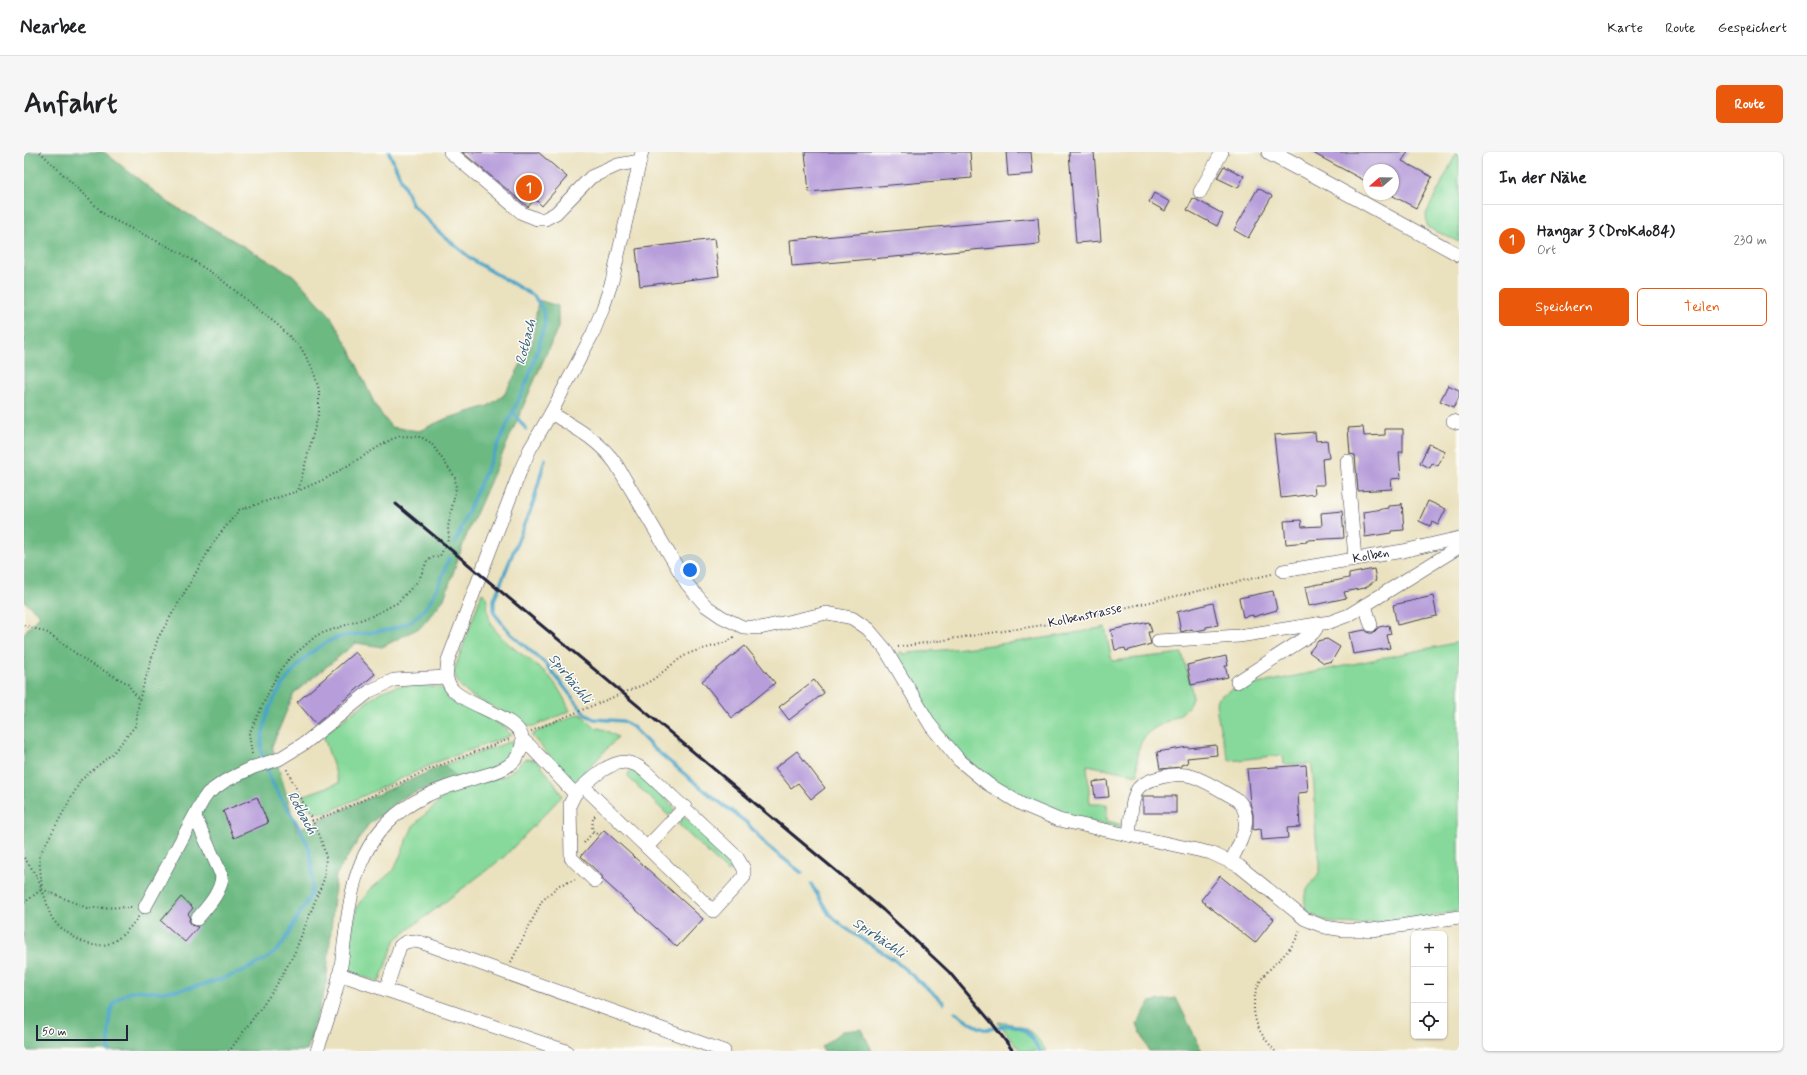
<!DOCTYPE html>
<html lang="de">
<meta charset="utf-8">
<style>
:root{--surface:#fff;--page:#f6f6f6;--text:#202124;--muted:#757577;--line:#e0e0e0;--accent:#ea580c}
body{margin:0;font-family:Mynerve,sans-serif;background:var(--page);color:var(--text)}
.controls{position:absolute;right:12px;bottom:12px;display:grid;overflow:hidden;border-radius:6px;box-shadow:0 1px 3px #0004}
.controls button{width:36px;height:36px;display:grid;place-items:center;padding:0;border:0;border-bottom:1px solid var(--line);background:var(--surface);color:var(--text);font:20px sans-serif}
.compass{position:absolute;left:1339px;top:12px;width:36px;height:36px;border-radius:50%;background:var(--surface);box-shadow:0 1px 3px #0004;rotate:250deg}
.scale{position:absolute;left:12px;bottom:10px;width:92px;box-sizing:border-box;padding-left:4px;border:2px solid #22223b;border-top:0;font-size:11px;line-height:14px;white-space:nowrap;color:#22223b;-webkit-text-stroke:3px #fdfcf7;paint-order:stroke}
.you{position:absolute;left:666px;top:418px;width:14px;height:14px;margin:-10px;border:3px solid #fff;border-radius:50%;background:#1a73e8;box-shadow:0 0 0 6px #1a73e833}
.badge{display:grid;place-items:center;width:26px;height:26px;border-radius:50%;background:var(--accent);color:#fff;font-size:13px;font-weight:700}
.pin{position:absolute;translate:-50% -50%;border:2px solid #fff;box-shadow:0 1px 4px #0006}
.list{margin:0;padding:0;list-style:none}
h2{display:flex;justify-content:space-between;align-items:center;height:52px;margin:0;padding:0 16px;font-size:17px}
h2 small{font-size:13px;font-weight:400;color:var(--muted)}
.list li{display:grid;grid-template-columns:26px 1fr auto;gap:12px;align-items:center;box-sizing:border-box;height:72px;padding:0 16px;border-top:1px solid var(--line)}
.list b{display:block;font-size:15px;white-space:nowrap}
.list p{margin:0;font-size:13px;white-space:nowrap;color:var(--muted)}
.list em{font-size:13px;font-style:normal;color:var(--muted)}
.actions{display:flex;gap:8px;padding:12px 16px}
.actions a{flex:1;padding:9px 0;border:1px solid var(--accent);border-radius:6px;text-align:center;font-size:14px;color:var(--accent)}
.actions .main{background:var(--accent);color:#fff}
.icon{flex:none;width:22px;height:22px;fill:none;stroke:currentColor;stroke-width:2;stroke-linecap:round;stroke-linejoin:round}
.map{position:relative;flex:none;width:1435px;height:899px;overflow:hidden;border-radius:6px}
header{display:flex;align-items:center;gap:24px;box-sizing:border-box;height:56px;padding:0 20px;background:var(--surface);border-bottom:1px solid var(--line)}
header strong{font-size:19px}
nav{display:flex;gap:22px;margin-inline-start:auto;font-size:14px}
.intro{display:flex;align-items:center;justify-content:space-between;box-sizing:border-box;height:96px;padding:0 24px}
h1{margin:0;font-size:28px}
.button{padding:10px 18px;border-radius:6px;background:var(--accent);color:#fff;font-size:14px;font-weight:700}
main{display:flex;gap:24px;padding:0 24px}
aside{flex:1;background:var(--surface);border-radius:6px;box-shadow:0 1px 3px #0004}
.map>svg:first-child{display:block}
.green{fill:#86d99a;stroke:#547e6a}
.forest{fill:#6cb982;stroke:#476e5e}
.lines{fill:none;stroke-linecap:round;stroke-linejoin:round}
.stream{stroke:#4aa5c8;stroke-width:3.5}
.building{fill:#b79eda}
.minor-casing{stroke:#403f4f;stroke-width:14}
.major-casing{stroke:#403f4f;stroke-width:18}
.path{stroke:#403f4f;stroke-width:2;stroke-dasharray:1 3;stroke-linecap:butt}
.minor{stroke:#fff;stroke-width:13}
.major{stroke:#fff;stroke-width:17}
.rail{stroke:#22223b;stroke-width:3}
.labels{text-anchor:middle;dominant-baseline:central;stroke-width:3;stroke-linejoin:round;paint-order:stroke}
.street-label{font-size:13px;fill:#22223b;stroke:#fdfcf7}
.water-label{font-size:14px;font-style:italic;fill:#345d7a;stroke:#fdfcf7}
</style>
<header>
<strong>Nearbee</strong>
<nav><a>Karte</a><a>Route</a><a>Gespeichert</a></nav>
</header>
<div class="intro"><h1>Anfahrt</h1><a class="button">Route</a></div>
<main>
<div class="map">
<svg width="1435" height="899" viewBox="0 0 1435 899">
<rect width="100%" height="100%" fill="#fdfcf7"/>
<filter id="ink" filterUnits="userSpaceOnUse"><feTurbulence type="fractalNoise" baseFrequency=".025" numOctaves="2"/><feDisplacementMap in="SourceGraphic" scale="8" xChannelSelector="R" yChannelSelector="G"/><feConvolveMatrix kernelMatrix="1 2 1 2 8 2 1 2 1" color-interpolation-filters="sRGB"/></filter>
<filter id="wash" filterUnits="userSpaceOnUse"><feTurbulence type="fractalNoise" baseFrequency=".012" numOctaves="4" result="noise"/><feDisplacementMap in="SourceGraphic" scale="16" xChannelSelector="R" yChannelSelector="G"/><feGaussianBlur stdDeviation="0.9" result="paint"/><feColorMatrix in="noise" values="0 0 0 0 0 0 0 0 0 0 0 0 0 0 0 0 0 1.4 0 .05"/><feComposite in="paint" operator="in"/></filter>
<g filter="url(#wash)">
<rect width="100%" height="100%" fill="#eae1be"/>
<!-- green -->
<g class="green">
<path d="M 1433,0 L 1435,0 L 1435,90 L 1403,75 L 1402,62 Z"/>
<path d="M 458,441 L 462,444 C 464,453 463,462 467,471 C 478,492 504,505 521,520 C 532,530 540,546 546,559 L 510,574 C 503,576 498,570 491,566 C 477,558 453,549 442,540 C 435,533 432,528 430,519 Z"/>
<path d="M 1081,475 L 1088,509 L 1158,501 C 1160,510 1170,539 1168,546 C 1163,568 1129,570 1119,587 C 1112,598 1113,611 1114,623 L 1063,613 L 1066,652 L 1083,652 L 1083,669 L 1099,673 L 1097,676 C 1075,671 1053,667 1031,661 C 984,646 940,611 911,571 C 897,550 885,526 873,505 L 877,499 L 879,502 L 886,501 C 951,495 1017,489 1081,475 Z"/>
<path d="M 1435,490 L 1435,759 L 1404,765 L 1334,772 L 1310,771 L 1294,766 L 1283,760 C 1274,733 1293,734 1296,716 C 1297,705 1292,695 1292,685 C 1290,660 1292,636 1287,612 L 1260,612 L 1259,604 L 1257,603 L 1206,609 C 1202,602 1189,553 1193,547 C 1196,543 1204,540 1209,537 Z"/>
<path d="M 400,533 L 418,536 L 427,545 L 484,577 L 483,579 L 488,583 L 413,610 L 302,661 C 288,661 282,657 278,644 L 315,631 L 299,583 L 356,540 L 373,534 Z"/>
<path d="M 554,562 L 558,563 L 570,575 L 581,578 L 594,585 L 550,632 L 508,584 L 508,582 Z"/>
<path d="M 488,589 L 490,589 C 489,617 453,620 432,626 L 420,613 Z"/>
<path d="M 501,607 L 512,608 L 530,630 L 538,644 L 480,705 L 372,787 L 355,830 L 329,821 L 322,808 L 333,754 L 347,737 L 370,718 L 389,674 L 425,640 L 483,623 Z"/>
<path d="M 609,617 L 611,618 L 652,657 L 645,664 L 604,625 L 605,620 Z"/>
<path d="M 660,665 L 711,712 L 711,715 L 707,719 L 703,719 L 655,673 L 654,672 Z"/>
<path d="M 974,870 C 1000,873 1008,876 1022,899 L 997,899 Z"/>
</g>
<!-- forest -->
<g class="forest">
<path d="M 0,0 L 80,0 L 145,51 L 269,123 L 306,163 L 326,198 L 352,255 L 367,275 L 395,279 L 421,267 L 464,254 L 480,243 L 508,192 L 514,148 L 534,154 L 534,175 L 441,387 L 420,447 L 397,475 L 358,495 L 332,491 L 270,541 L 248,594 L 273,678 L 420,613 L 432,626 L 379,645 L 344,673 L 312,723 L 302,833 L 283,899 L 0,899 L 0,481 L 16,463 L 0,449 Z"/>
<path d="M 1152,846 L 1178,899 L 1125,899 L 1113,872 L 1126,850 Z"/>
<path d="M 838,877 L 848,899 L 800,899 L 797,895 L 818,879 Z"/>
</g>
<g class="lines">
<!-- stream -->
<g class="stream">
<path d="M 365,0 L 388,52 L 416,81 L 450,109 L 510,144 L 518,156 L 521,170 L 514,197 L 504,227 L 451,343 L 431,391"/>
<path d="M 489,260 L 502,277"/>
<path d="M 521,307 L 509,351 L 470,448 L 470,461 L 487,482 L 523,513 L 562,563 L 570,567 L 599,569 L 609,575 L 628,595 L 681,639 L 723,671 L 743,694 L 778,721"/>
<path d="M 787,732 L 805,762 L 820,775 L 869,807 L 920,851"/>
<path d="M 931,860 C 940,866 949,874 960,877 C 966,878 973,875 979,874 C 1001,871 1006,882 1016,899"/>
<path d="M 85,899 C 85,885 83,864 90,851 C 93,847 104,840 109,839 C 118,837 129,841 139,840 C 171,837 224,822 250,801 C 261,792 267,776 274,764 C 278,757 284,749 287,742 C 289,737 288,731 288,727 C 288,716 287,704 284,694 C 274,666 251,644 242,615 C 241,610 237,603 237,597 C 237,590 239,579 241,572 C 248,539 283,494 316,485 C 346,478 379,484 401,456 C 413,441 419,423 425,406"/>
</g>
</g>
<g id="blocks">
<!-- building -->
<g class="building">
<path d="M 438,0 L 514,0 L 543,25 L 518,54 L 511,47 L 504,55 Z"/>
<path d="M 781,0 L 946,0 L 948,26 L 785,40 Z"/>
<path d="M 982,0 L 1007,0 L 1009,22 L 984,24 Z"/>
<path d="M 1045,0 L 1070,0 L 1077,89 L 1052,91 Z"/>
<path d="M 1287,0 L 1384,0 L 1378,9 L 1408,25 L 1392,56 L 1369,44 L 1369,18 L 1345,18 L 1345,31 Z"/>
<path d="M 1200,14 L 1220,24 L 1214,36 L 1193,26 Z"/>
<path d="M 1234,36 L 1248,44 L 1224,86 L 1210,78 Z"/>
<path d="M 1130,41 L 1146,50 L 1141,59 L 1125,50 Z"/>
<path d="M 1169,46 L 1199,62 L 1193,74 L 1163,58 Z"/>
<path d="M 1014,66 L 1016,92 L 768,114 L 766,88 Z"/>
<path d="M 690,87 L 695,124 L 616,134 L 612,97 Z"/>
<path d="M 1424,233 L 1435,238 L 1435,245 L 1430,255 L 1416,249 Z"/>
<path d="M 1339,275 L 1340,284 L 1361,283 L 1361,277 L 1379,277 L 1379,300 L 1375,300 L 1377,326 L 1367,327 L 1368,337 L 1334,339 L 1331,303 L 1326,302 L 1324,276 Z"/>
<path d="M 1291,280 L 1292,289 L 1303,288 L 1305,306 L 1298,307 L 1300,333 L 1290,333 L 1291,342 L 1257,346 L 1250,283 Z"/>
<path d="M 1405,292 L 1421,299 L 1414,314 L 1408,311 L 1406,316 L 1396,311 Z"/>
<path d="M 1404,349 L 1422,357 L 1414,373 L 1408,370 L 1406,374 L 1395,369 Z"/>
<path d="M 1378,351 L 1380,378 L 1367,379 L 1367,381 L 1341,385 L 1339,360 L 1365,356 L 1365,354 L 1377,353 Z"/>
<path d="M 1318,359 L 1320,386 L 1283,388 L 1283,390 L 1262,392 L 1260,369 L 1277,368 L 1278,375 L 1298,374 L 1297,361 Z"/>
<path d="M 1350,417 L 1352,428 L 1341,436 L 1320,440 L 1322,446 L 1285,454 L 1281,435 L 1325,426 L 1325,422 Z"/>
<path d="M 1249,439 L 1253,458 L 1229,465 L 1229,463 L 1219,465 L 1215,446 Z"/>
<path d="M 1409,444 L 1413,464 L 1373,473 L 1369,453 Z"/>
<path d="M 1189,451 L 1194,473 L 1182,475 L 1182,477 L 1177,478 L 1169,479 L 1168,477 L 1157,480 L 1153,460 Z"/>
<path d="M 1125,470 L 1128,480 L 1124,480 L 1127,492 L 1102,499 L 1101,496 L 1091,498 L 1087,478 Z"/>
<path d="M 1365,473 L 1367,482 L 1363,483 L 1366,496 L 1329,502 L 1325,481 L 1341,478 L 1345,481 L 1349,481 L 1355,475 Z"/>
<path d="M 1303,487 L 1316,495 L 1308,509 L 1300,511 L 1285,500 L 1294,489 Z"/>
<path d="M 721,494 L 751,531 L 708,566 L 678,529 Z"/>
<path d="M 331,500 L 351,522 L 292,572 L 273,550 Z"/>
<path d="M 1202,504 L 1204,514 L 1201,514 L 1204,525 L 1167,533 L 1163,513 Z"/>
<path d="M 790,528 L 800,541 L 765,568 L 755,555 Z"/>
<path d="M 1192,593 L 1193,603 L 1163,606 L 1164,611 L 1157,613 L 1157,615 L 1136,617 L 1133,600 L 1164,595 L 1164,596 Z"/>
<path d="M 773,599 L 801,636 L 787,647 L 774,631 L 767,636 L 751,616 Z"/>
<path d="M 1282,613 L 1284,640 L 1274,641 L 1276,675 L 1263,676 L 1264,686 L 1238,688 L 1237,677 L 1229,678 L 1229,662 L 1226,651 L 1223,617 Z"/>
<path d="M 1083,628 L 1085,645 L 1071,646 L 1069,630 Z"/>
<rect x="1119" y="644" width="33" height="17"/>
<path d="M 233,645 L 244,671 L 210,686 L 199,659 Z"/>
<path d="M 580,678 L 679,767 L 653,795 L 579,728 L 578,724 L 557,704 Z"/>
<path d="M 1196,724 L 1250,767 L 1231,791 L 1177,748 Z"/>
<path d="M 157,745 L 169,756 L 164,762 L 166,764 L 165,769 L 168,773 L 174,775 L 161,790 L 137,769 Z"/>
</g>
</g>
</g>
<g filter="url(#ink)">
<use href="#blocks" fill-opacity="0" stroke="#403f4f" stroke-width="1"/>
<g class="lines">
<defs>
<g id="minor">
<path d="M 426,0 L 498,61 L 513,67 L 521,67 L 532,61 L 567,25 L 594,13 L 616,9"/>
<path d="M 618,0 L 588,129 L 579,156 L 569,181 L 527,261 C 552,276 575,288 592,312 L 663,432 L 682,454 L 698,465 L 719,475 L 736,476 L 803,461 L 828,466 L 844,477 L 861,497 L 907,574 L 935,608 L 964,632 L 997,652 L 1035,668 L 1187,701 L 1215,714 L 1281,767 L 1301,775 L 1320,778 L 1348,778 L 1435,765"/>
<path d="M 1274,15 L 1435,103"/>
<path d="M 1176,40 L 1198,0"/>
<path d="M 1429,269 L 1435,271"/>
<path d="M 1323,309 L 1331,407"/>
<path d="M 1259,419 L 1379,399 L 1435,386"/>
<path d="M 1341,453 L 1347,473"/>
<path d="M 1134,489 L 1215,484 L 1306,470 L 1325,463 L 1435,395"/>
<path d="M 1213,530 L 1289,481 L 1292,477 L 1292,472"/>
<path d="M 499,588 L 506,594 L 551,642 L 546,652 L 547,706 L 571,729"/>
<path d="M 551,642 C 564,629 590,603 609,612 C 614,613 618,617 622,620 L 713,705 L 720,717 L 720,725 L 689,759 L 559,634"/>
<path d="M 171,665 L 198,724 C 197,741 183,755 173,767"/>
<path d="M 1105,683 C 1107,669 1106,653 1112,640 C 1118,626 1154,620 1167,624 C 1182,628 1200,641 1214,648 C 1231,666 1216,691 1207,709"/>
<path d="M 623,695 L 661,655"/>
<path d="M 121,755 L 179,648 L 184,641 L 201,629 L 230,615 L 255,607 L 281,591 L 346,539 L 370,528 L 422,525 L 424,508 L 497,317 L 506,297 L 527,261"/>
<path d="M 315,822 L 542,899"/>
<path d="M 362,838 L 376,794 C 383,787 390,789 399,791 L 700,899"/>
<path d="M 293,899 C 302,873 311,847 316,820 C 325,767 323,712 363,671 C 387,647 417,636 448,627 C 460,623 475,621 485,613 C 493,608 499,597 498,587 C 498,566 443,554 429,538 C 425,534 424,529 422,525"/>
</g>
<path id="major" d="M 1246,0 L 1274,15"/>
</defs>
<!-- minor casing -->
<use href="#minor" class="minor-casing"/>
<!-- major casing -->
<use href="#major" class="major-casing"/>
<!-- path -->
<g class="path">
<path d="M 16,0 L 82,64 L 157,101 L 194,125 L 255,174 L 277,196 L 289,217 L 295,238 L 295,260 L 274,339 L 215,358 L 191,388 L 134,486 L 115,548 L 112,573 L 89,601 L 57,628 L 15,704 L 18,737"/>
<path d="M 0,473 L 24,481 L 65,511 L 103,531 L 115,548"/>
<path d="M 874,495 L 1039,470 L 1248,422"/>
<path d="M 507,579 L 621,532 C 637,524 648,510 664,502 C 676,496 700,494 710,485"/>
<path d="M 228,602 L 225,582 L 251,527 L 263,509 L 293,483 L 348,464 L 373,451 L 395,428 L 403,409 L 410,405 L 416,404 L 425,386 L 424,375 L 432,336 L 431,325 L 407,291 L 397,285 L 376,284 L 366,288 L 303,326 L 274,339"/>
<path d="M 571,664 L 569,666 L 568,678 L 574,683"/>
<path d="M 288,669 L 315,659 L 406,617 L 486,587"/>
<path d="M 560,691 L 569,680"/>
<path d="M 0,706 C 9,716 16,731 20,743 C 23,750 24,758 27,764 C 31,772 39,778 47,783 C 77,804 95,791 115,764"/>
<path d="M 18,737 L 63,756 L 109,755"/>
<path d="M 0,751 L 18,737"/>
<path d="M 487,810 L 518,749 L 535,733 L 551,728"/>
<path d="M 204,899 L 206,898 L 249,839 L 270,802 L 300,727 L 302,705 L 296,684 L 262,616"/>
<path d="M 1251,899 C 1246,893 1240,886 1236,879 C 1226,860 1228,835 1244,819 C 1257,805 1270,796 1276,778"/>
</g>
<!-- minor -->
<use href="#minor" class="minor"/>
<!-- major -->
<use href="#major" class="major"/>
<!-- rail -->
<path class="rail" d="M 372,352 L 859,758 L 925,820 L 968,871 L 989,899"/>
</g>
</g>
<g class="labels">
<!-- street labels -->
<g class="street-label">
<text transform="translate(1347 404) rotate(-10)">Kolben</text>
<text transform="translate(1061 464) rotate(-12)">Kolbenstrasse</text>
</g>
<!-- water labels -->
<g class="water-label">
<text transform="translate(502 190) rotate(-76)">Rotbach</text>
<text transform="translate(546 527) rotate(51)">Spirbächli</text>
<text transform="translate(278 661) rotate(61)">Rotbach</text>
<text transform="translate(855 786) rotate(34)">Spirbächli</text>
</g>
</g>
</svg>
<div class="controls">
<button>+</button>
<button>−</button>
<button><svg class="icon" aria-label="locate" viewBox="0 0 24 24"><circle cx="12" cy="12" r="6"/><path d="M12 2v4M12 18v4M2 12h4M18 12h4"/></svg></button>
</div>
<svg class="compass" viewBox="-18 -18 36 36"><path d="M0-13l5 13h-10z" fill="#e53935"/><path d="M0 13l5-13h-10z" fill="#757577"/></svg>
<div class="scale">50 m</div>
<div class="you"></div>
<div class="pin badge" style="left:505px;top:36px">1</div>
</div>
<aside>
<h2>In der Nähe<small></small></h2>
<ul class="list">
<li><span class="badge">1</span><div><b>Hangar 3 (DroKdo84)</b><p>Ort</p></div><em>230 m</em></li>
</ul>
<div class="actions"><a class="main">Speichern</a><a>Teilen</a></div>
</aside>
</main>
